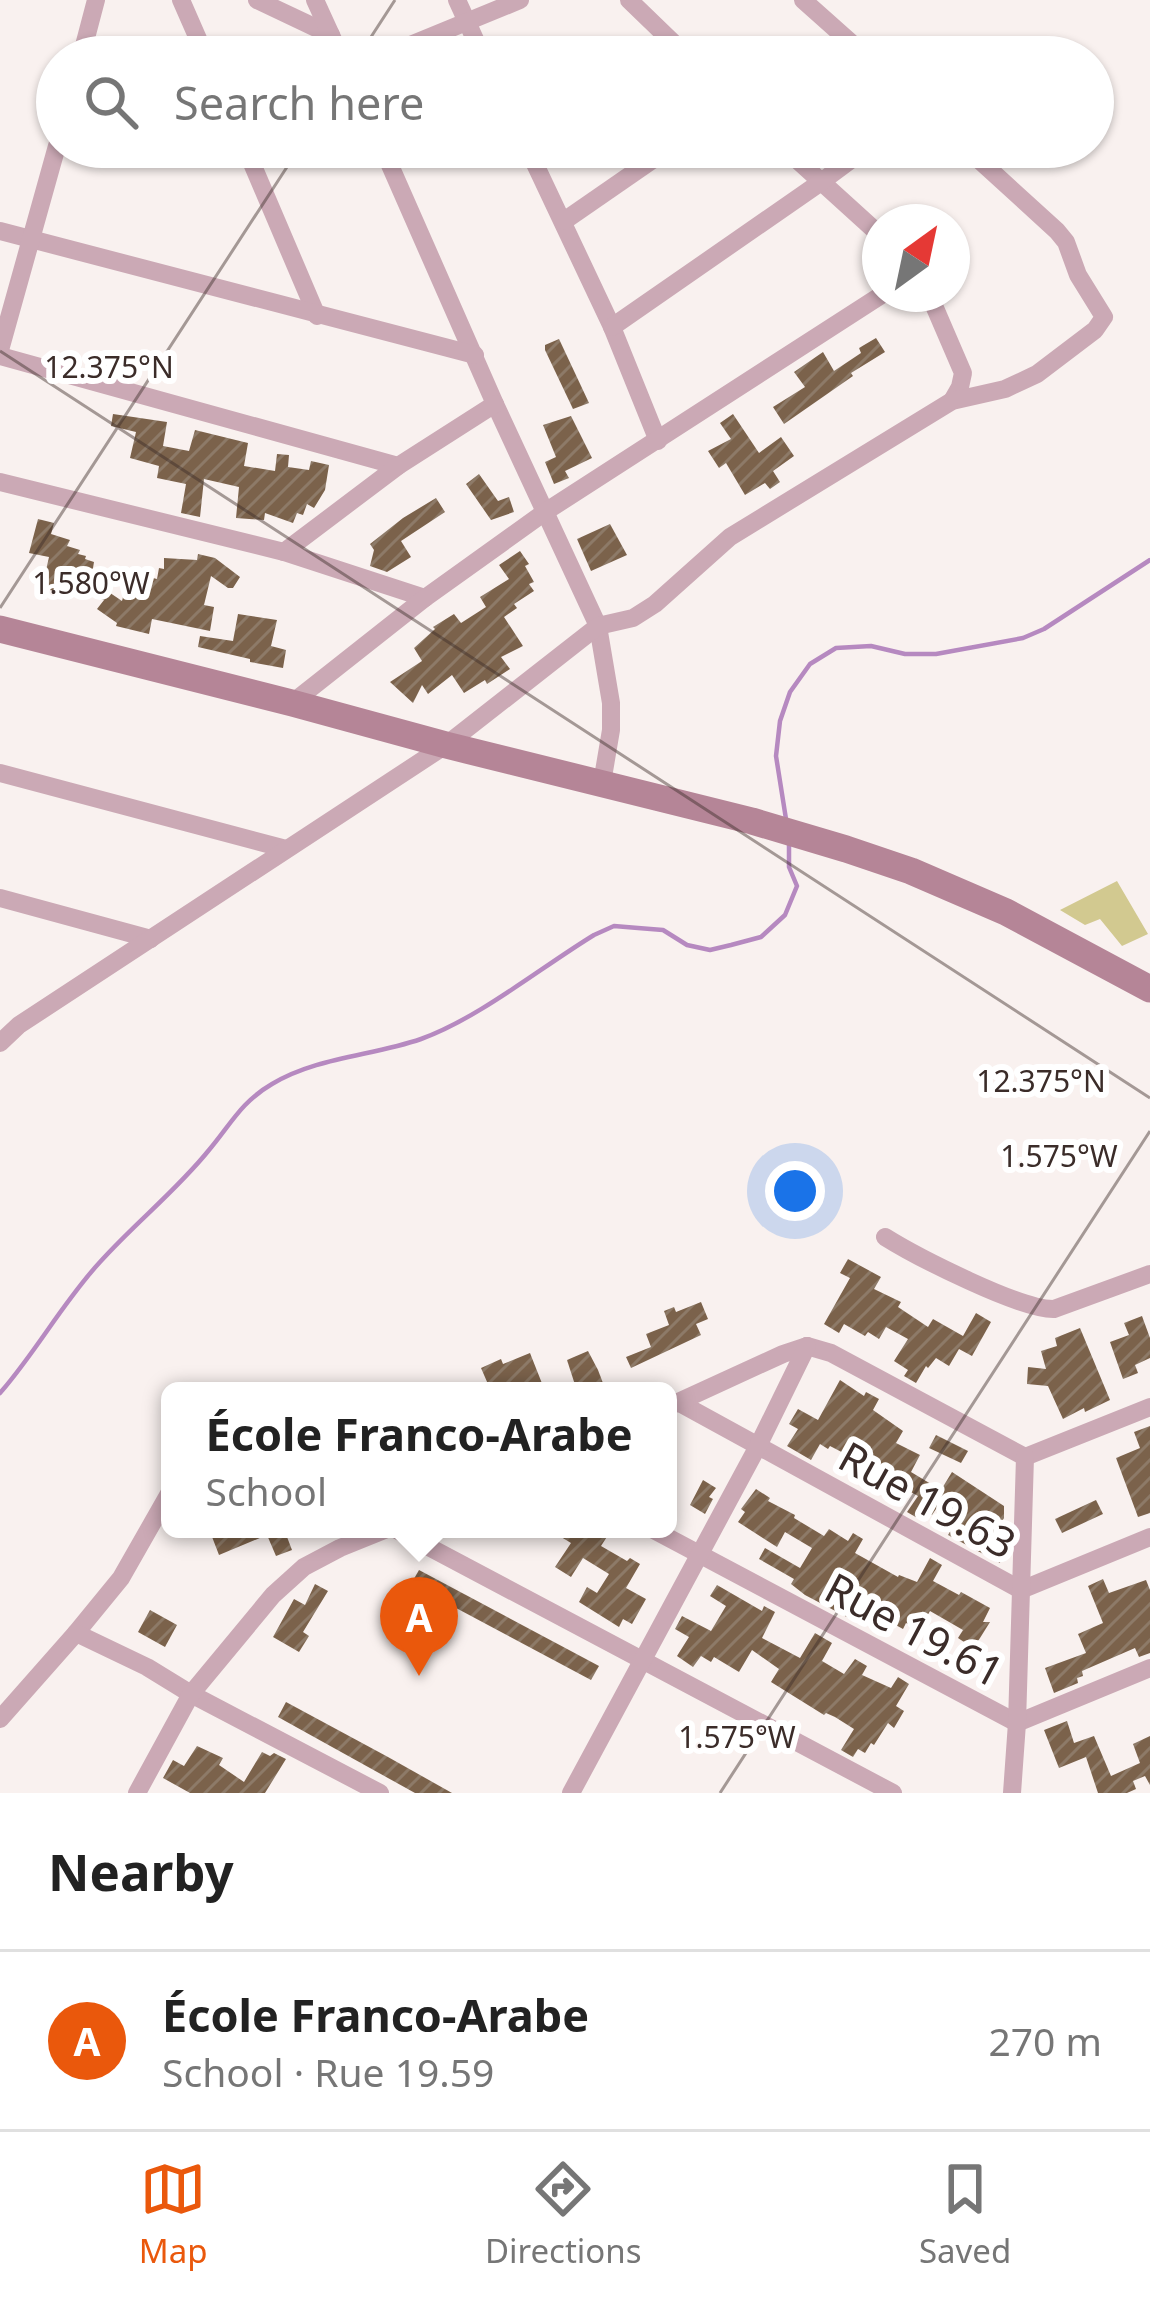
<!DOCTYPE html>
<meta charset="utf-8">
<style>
:root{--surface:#fff;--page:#f2f2f2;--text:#222;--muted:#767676;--line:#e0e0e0;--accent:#ea580c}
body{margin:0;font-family:"Noto Sans",sans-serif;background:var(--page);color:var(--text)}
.compass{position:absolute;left:862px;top:204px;width:108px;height:108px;border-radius:50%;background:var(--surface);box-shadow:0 3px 9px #0004;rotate:33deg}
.you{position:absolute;left:795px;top:1191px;width:42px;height:42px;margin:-30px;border:9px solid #fff;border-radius:50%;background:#1a73e8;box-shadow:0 0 0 18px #1a73e833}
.badge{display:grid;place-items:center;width:78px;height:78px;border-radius:50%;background:var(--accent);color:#fff;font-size:39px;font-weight:700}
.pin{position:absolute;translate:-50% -99px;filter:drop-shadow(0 3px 6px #0008)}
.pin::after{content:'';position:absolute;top:63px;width:42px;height:36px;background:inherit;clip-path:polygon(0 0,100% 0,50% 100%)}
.popup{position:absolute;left:161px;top:1382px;width:516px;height:156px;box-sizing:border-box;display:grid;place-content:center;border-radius:18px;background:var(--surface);filter:drop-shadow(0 3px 9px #0005);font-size:39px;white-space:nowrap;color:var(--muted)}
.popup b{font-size:45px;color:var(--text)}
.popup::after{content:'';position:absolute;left:50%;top:100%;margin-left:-24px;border:24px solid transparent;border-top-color:var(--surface)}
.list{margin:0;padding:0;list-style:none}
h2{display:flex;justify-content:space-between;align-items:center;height:156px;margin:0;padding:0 48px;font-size:51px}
h2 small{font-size:39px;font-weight:400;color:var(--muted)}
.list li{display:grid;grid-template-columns:78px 1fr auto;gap:36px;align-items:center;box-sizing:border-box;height:180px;padding:0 48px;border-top:3px solid var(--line)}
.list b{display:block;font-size:45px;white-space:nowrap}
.list p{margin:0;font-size:39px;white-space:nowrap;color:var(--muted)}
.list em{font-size:39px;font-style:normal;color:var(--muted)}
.icon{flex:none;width:66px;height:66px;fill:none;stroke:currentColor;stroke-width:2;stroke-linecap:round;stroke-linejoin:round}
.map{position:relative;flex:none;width:1150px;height:1793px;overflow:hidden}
.search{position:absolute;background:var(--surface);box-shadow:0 3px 9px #0004;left:36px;right:36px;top:36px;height:132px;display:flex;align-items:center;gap:30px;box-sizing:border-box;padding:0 42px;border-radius:66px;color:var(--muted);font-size:45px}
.sheet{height:336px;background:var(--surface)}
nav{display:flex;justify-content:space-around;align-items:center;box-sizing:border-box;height:168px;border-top:3px solid var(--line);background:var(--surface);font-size:33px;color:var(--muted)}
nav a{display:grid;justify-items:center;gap:6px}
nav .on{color:var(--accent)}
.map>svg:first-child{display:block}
.green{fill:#d2c990}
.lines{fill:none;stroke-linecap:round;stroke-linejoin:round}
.stream{stroke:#b689c0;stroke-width:4.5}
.building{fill:url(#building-hatch)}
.street{stroke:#cba9b5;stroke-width:18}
.secondary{stroke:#b58597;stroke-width:27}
.ticks{fill:none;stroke:#3b2c29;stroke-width:3;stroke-opacity:0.45}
.labels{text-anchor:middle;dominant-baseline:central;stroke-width:12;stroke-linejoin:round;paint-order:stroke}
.street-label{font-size:42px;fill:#3b2c29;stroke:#fff}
.ticks-label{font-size:30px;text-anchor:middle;fill:#3b2c29;stroke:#fff;stroke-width:12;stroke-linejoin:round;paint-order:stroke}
</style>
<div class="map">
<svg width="1150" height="1793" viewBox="0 0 1150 1793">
<defs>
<pattern id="building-hatch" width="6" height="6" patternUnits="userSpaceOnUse" patternTransform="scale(3)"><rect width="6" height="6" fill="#7b624b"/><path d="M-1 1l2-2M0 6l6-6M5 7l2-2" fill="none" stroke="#8d7a68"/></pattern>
</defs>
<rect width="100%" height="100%" fill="#f9f1ef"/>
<!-- green -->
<path class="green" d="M 1117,881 L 1148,934 L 1122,946 L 1100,919 L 1085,925 L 1060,910 Z"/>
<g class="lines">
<!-- stream -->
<g class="stream">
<path d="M 786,819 L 776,756 L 780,721 L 790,692 L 810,664 L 836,648 L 871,646 L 905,654 L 936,654 L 1023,638 L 1044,629 L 1150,560"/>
<path d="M 0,1393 C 36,1352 63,1302 100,1262 C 135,1223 177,1190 209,1150 C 231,1124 241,1102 272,1084 C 317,1057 372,1056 421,1039 C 479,1018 540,968 594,935 L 614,926 L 638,928 L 663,930 L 687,945 L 710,950 L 731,945 L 761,937 L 785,915 L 797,886 L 789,867 L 789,842"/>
</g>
</g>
<!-- building -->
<g class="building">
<path d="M 876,338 L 885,352 L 851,373 L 853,376 L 784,424 L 773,407 L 805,387 L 794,372 L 823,352 L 834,371 L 861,353 L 859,348 Z"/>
<path d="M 559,339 L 589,403 L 573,409 L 545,350 L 545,345 Z"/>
<path d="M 113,414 L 167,422 L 163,446 L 189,451 L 195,430 L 248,443 L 244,466 L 275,471 L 277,454 L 289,455 L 288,467 L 309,470 L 311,461 L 329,465 L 325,490 L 314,508 L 307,504 L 303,515 L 297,513 L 293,523 L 265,513 L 264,520 L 236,518 L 239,487 L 204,479 L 200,517 L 181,513 L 186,484 L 157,478 L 159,466 L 130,458 L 136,432 L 111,426 Z"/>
<path d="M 733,414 L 759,453 L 781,437 L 794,456 L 773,471 L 780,482 L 770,489 L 765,483 L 745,495 L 726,463 L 719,468 L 708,451 L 731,439 L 720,423 Z"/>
<path d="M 571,416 L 592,458 L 565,471 L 569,478 L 554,484 L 545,462 L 556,457 L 543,425 Z"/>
<path d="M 479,474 L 498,501 L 509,497 L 514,512 L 491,520 L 466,484 Z"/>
<path d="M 436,498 L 445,512 L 401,541 L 411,557 L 387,572 L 370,566 L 374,550 L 370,544 L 403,518 Z"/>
<path d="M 38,519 L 54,523 L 51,534 L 70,540 L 67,546 L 80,550 L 78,554 L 86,556 L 85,559 L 94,562 L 91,580 L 122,601 L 129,572 L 157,579 L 159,568 L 164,569 L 164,558 L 197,560 L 198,554 L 215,558 L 240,577 L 233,588 L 228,588 L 211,576 L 204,605 L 214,607 L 210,631 L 152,619 L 149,634 L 116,626 L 117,623 L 97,609 L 104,600 L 76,592 L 75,596 L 70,595 L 42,588 L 49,557 L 29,553 Z"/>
<path d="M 610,524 L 627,555 L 591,571 L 577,539 Z"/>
<path d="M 520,551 L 529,564 L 525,566 L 534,582 L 529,584 L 534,591 L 514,604 L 517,608 L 504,617 L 523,646 L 501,657 L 510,669 L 487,684 L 485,680 L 464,693 L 452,675 L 428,694 L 422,685 L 413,703 L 390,682 L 422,661 L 414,648 L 435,629 L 433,627 L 454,614 L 461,623 L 486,607 L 480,597 L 509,579 L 499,565 Z"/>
<path d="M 238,614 L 277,620 L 271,646 L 286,650 L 283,668 L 250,662 L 250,659 L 198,647 L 200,636 L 233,641 Z"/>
<path d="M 848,1259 L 881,1277 L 874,1289 L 901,1302 L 898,1307 L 928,1327 L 933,1319 L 963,1336 L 976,1313 L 991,1322 L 972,1356 L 959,1349 L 949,1366 L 936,1358 L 928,1368 L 926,1366 L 916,1383 L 904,1376 L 908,1370 L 894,1361 L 908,1339 L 886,1327 L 879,1339 L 868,1332 L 865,1336 L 844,1324 L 839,1333 L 824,1324 L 850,1278 L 840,1273 Z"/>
<path d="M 701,1302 L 708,1319 L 696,1324 L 701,1335 L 631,1368 L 626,1357 L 651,1347 L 646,1334 L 669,1325 L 664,1311 L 674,1307 L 676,1312 Z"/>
<path d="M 1142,1316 L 1150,1338 L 1150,1358 L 1135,1365 L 1138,1373 L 1123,1379 L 1110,1342 L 1129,1335 L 1124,1323 Z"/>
<path d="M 1080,1328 L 1110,1400 L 1085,1412 L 1084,1408 L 1063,1419 L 1048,1386 L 1027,1384 L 1028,1367 L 1046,1369 L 1041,1351 L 1057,1346 L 1055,1338 Z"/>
<path d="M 588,1351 L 598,1370 L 606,1391 L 577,1391 L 567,1360 Z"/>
<path d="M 530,1353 L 545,1391 L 491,1391 L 481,1368 L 501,1359 L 503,1364 Z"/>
<path d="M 840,1380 L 864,1396 L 866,1392 L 879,1399 L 873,1410 L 903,1431 L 896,1443 L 920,1455 L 911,1472 L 941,1490 L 952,1472 L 1004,1506 L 1004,1518 L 989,1543 L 1002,1545 L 1000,1563 L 948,1535 L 960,1515 L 940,1503 L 932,1515 L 925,1511 L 919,1519 L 907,1512 L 918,1496 L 878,1474 L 873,1483 L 852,1470 L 857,1460 L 830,1446 L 828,1449 L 820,1444 L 811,1460 L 787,1446 L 798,1429 L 789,1424 L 798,1409 L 818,1420 Z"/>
<path d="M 1150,1426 L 1150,1513 L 1138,1517 L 1116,1458 L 1140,1448 L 1134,1432 Z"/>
<path d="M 936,1435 L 968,1451 L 961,1463 L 929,1448 Z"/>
<path d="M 703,1480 L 716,1488 L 709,1497 L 713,1499 L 705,1514 L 690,1505 Z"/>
<path d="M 756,1489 L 770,1498 L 768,1501 L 795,1515 L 794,1518 L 824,1536 L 829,1529 L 848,1541 L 853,1533 L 863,1539 L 855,1553 L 898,1577 L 899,1575 L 917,1582 L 930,1558 L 942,1565 L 933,1581 L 959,1595 L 961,1592 L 990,1608 L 983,1622 L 990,1622 L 980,1638 L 973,1648 L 958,1638 L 963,1630 L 930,1611 L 919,1630 L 906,1623 L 903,1629 L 870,1611 L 862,1625 L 805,1595 L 791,1584 L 794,1579 L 759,1559 L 765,1548 L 800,1568 L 812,1548 L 785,1532 L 777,1547 L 738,1522 L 745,1512 L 741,1509 Z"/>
<path d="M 1096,1500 L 1103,1514 L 1062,1533 L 1055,1519 Z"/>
<path d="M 209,1529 L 284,1529 L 292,1550 L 276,1556 L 267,1535 L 219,1555 Z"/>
<path d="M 548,1529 L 612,1529 L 601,1546 L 627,1561 L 630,1558 L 640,1564 L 626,1588 L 646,1599 L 632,1624 L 623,1619 L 619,1627 L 579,1602 L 587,1587 L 597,1593 L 609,1574 L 583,1558 L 571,1577 L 555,1567 L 571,1543 Z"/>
<path d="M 419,1570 L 599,1666 L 591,1680 L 411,1584 Z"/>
<path d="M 1103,1579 L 1109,1593 L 1146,1580 L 1150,1590 L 1150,1653 L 1139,1657 L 1135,1648 L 1082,1671 L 1083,1676 L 1077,1678 L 1078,1683 L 1054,1693 L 1045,1668 L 1086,1653 L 1078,1634 L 1103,1623 L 1088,1586 Z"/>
<path d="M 315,1584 L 328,1591 L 303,1632 L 309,1636 L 299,1652 L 273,1637 L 294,1599 L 305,1605 Z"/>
<path d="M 717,1585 L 762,1611 L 764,1606 L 775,1612 L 762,1638 L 800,1658 L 815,1633 L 832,1643 L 822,1661 L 844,1674 L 855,1659 L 867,1666 L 862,1675 L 891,1688 L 898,1677 L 909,1684 L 896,1706 L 904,1711 L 894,1728 L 888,1723 L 874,1745 L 871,1743 L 865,1753 L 858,1749 L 853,1757 L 841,1750 L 854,1729 L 835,1717 L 826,1713 L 824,1715 L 771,1682 L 779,1669 L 752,1650 L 739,1672 L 714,1657 L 711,1662 L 701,1656 L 693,1667 L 677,1656 L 689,1637 L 675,1629 L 682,1616 L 711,1631 L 726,1606 L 710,1596 Z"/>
<path d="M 150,1610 L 177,1625 L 165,1647 L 138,1632 Z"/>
<path d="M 286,1702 L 388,1757 L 452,1793 L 415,1793 L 278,1717 Z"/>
<path d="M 1067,1721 L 1074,1743 L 1094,1736 L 1111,1776 L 1140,1763 L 1133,1744 L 1150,1736 L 1150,1785 L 1145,1776 L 1133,1781 L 1136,1789 L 1127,1793 L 1098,1793 L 1086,1757 L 1059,1768 L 1044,1730 Z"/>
<path d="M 197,1746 L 223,1758 L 219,1765 L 244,1782 L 262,1752 L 270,1756 L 274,1753 L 286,1759 L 265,1793 L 190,1793 L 163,1778 L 173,1760 L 184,1766 Z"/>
</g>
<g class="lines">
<!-- street -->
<g class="street">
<path d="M 181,0 L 206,57"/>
<path d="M 257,0 L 331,35"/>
<path d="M 315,0 L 341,57"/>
<path d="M 457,0 L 483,57"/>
<path d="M 629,0 L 688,57"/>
<path d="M 803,0 L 867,57"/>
<path d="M 81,57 L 96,0"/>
<path d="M 381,57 L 520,0"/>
<path d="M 245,147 L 317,316"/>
<path d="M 382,147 L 495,404 L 598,626 L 611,703 L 611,730 L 602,783"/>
<path d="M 527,147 L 612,327 L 658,441"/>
<path d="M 783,147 L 880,235"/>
<path d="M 564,221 L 671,147"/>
<path d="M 0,231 L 475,355"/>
<path d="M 929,294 L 963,373 L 960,387 L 952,401"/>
<path d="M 612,327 L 821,182 L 868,147"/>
<path d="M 0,350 L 57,146"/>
<path d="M 0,356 L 398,466"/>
<path d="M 0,482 L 284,552 L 425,598"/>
<path d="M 284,552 L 398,466 L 495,404"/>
<path d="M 292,703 L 425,598 L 545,512 L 883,294"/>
<path d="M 0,773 L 286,849"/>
<path d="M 0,898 L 151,939"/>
<path d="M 0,1043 L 19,1025 L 446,745 L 598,626 L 633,618 L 655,604 L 730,537 L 952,401 L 1005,389 L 1037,374 L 1095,330 L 1104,317 L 1078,275 L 1066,242 L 1057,231 L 965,147"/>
<path d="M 885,1237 C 917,1257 1021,1310 1054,1309 L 1150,1274"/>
<path d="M 807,1346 L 831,1353 L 1025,1457 L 1150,1407"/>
<path d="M 678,1402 L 1021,1590 L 1150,1537"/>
<path d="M 674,1404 L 783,1354 L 807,1346"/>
<path d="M 395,1529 L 893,1793"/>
<path d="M 652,1529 L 1017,1723 L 1150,1668"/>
<path d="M 76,1633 L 121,1578 L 170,1492"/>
<path d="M 0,1719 L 76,1633 L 147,1667 L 191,1694 L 380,1793"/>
<path d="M 137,1793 L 191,1694 L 273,1595 L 304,1567 L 340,1548 L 387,1529"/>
<path d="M 571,1793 L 758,1446 L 807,1346"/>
<path d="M 1012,1793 L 1017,1723 L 1025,1457"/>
</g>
<!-- secondary -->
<path class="secondary" d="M 0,629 L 292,703 L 446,745 L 752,821 L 846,849 L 911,871 L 1006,912 L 1150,989"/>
</g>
<!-- ticks -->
<path class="ticks" d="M 358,57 L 395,0M 0,351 L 1150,1098M 0,608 L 300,147M 720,1793 L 1150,1131"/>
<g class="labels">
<!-- street labels -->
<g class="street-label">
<text transform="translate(928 1499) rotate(29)">Rue 19.63</text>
<text transform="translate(915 1629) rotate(28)">Rue 19.61</text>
</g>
</g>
<g class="ticks-label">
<text x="109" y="378">12.375°N</text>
<text x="91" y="594">1.580°W</text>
<text x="1041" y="1092">12.375°N</text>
<text x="1059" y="1167">1.575°W</text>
<text x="737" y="1748">1.575°W</text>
</g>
</svg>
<svg class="compass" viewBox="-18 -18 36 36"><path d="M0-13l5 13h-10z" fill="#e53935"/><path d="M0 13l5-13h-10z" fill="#767676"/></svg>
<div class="you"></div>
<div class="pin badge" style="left:419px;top:1676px">A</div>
<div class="popup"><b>École Franco-Arabe</b>School</div>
<div class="search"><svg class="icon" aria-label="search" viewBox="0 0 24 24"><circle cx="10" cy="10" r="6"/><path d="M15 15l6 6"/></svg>Search here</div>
</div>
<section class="sheet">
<h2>Nearby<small></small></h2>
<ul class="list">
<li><span class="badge">A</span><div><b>École Franco-Arabe</b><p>School · Rue 19.59</p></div><em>270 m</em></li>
</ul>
</section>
<nav>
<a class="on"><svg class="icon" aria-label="map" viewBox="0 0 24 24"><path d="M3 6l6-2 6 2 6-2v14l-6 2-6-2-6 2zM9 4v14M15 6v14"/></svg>Map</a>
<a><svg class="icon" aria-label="directions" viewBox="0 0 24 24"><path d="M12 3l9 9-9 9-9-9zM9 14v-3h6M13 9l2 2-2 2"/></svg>Directions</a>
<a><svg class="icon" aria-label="saved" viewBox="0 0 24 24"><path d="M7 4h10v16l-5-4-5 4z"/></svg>Saved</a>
</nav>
